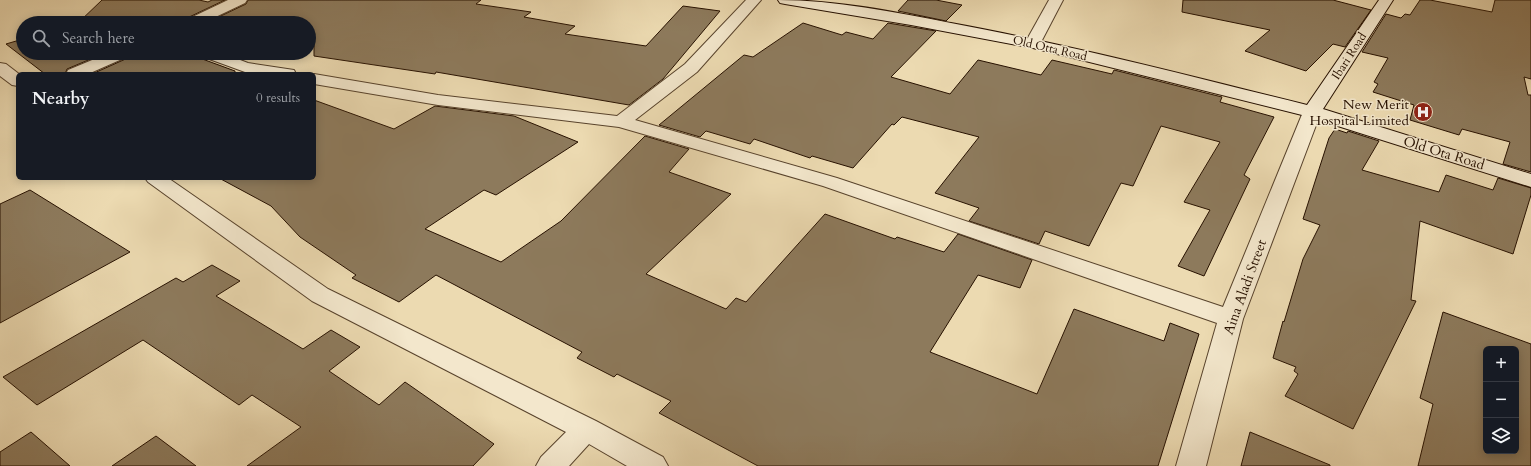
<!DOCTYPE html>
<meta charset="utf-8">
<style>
:root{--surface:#171b24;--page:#242831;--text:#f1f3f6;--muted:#9ea1a6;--line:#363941}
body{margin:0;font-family:Cardo,serif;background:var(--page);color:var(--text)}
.controls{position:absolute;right:12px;bottom:12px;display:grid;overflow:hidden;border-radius:6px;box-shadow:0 2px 10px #0003}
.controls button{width:36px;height:36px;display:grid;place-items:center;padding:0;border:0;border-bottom:1px solid var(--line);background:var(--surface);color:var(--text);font:20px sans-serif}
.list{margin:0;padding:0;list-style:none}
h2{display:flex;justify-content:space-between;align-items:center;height:52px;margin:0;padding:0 16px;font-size:17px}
h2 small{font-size:13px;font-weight:400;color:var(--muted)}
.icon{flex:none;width:22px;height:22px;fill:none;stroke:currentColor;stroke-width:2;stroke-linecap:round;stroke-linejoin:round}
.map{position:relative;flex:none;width:1531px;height:466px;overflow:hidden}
.search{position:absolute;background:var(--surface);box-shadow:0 2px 10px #0003;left:16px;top:16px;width:300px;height:44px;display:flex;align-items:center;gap:10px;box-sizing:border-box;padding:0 14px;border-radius:22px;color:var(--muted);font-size:15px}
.panel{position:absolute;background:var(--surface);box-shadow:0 2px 10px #0003;left:16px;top:72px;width:300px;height:108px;border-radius:6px}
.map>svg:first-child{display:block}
.building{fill:#8d7a5c;stroke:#271100;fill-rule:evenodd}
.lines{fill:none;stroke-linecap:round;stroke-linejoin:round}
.street-casing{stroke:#58432c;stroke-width:2}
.secondary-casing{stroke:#271100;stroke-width:2}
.street{fill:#f3e7cc;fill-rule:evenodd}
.secondary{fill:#f3e7cc;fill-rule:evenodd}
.labels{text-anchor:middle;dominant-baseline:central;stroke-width:3;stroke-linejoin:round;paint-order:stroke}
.far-street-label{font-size:12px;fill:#271100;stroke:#f3e7cc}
.poi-label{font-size:14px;fill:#271100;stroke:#f3e7cc;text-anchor:end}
.street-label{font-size:14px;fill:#271100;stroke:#f3e7cc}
</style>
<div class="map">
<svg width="1531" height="466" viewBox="0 0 1531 466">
<rect width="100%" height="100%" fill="#ecdab1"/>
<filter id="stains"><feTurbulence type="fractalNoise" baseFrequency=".005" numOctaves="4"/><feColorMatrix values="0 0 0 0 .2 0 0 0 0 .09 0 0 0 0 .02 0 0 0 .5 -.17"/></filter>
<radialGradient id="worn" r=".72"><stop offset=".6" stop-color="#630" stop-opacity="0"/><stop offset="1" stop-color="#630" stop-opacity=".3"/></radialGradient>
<!-- building -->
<g class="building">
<path d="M 102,0 L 199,0 L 208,2 L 212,0 L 225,0 L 185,19 L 182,23 L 78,23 Z"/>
<path d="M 248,0 L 481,0 L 476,4 L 531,12 L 524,17 L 575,26 L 565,34 L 646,46 L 683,6 L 720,11 L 663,79 L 629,105 L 436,72 L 435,74 L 314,56 L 314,42 L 309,45 L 309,23 L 206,23 L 246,4 Z"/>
<path d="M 908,0 L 936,0 L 962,5 L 946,21 L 898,11 Z"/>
<path d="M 1183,0 L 1333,0 L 1371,10 L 1345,47 L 1333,44 L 1306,71 L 1245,51 L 1270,30 L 1182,12 Z"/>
<path d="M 1420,0 L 1430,0 L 1492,12 L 1495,0 L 1531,0 L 1531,79 L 1524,77 L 1528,95 L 1531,95 L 1531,172 L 1503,164 L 1510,142 L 1462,129 L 1459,135 L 1410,120 L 1414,105 L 1373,92 L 1378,84 L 1374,82 L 1388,58 L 1362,52 L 1386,14 L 1401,18 L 1405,14 L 1410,15 Z"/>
<path d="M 803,23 L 842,35 L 846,32 L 873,39 L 888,23 L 936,31 L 891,77 L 950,94 L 978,60 L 1041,75 L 1052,60 L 1112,74 L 1114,70 L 1222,97 L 1220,102 L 1274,117 L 1244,175 L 1250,179 L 1204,276 L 1178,266 L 1210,210 L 1184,202 L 1220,142 L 1161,126 L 1133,186 L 1121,183 L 1089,246 L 1045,231 L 1039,244 L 969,221 L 979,208 L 935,193 L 979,137 L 902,117 L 894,125 L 892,124 L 853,168 L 812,156 L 810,158 L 754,139 L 750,144 L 706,131 L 700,137 L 659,125 L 744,55 L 753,57 Z"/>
<path d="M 23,39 L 23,53 L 105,53 L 67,69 L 65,74 L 45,74 L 6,44 Z"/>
<path d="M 132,53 L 186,53 L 235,71 L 235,74 L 92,74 L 130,57 Z"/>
<path d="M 314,100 L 394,129 L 435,106 L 514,116 L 578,142 L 496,195 L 484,190 L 425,229 L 501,262 L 561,221 L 645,136 L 689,149 L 669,172 L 731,194 L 646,274 L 726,309 L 736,298 L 746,302 L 825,214 L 895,239 L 897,237 L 944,252 L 958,234 L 1032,260 L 1020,288 L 978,275 L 930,352 L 1037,394 L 1074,309 L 1164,341 L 1170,323 L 1199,334 L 1158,466 L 758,466 L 659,413 L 671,401 L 617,374 L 614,377 L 577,358 L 582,352 L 436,275 L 399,302 L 352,278 L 356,275 L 300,237 L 271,206 L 219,178 L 314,178 Z"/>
<path d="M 1335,129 L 1347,133 L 1348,131 L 1379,141 L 1362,170 L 1439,192 L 1446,175 L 1493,190 L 1498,178 L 1531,188 L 1531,195 L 1513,254 L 1420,221 L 1411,300 L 1416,301 L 1353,429 L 1285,396 L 1298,374 L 1294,371 L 1296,367 L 1273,358 L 1283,321 L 1284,322 L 1303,259 L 1320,225 L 1303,219 L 1329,138 Z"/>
<path d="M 30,190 L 130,252 L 0,323 L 0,204 Z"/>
<path d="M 212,265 L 240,281 L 216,296 L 303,349 L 331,330 L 360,347 L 329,371 L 379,405 L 405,382 L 494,444 L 473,466 L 247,466 L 301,427 L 252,395 L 239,405 L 143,340 L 37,405 L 3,377 L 176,278 L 183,282 Z"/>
<path d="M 1443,312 L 1531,344 L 1531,466 L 1418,466 L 1433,404 L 1420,398 ZM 1486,349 L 1516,349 L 1516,451 L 1486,451 Z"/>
<path d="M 31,432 L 70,466 L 0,466 L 0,452 Z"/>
<path d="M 1250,432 L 1330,465 L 1330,466 L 1241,466 Z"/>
<path d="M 156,436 L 196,466 L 112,466 Z"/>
</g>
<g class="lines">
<defs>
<g id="street">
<path d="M 228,0 L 247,0 L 245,3 L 203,23 L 183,23 L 186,20 Z"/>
<path d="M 746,0 L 761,0 L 697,72 L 635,120 L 837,178 L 1223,307 L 1303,112 L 1306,108 L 1312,107 L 1318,108 L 1321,112 L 1243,319 L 1206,466 L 1176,466 L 1217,323 L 823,186 L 619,127 L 438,105 L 314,84 L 314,74 L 438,95 L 617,116 L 685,64 Z"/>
<path d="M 1049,0 L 1063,0 L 1039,46 L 1033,48 L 1027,46 L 1025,43 Z"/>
<path d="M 109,53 L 131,53 L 129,56 L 88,74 L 66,74 L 68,70 Z"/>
<path d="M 199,53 L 222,53 L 248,63 L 294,70 L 296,74 L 257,74 L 245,72 L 201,56 Z"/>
<path d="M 0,63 L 6,64 L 19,74 L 18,86 L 12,85 L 0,76 Z"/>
<path d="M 145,178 L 168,178 L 328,289 L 596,421 L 663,457 L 668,466 L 627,466 L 589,444 L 569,466 L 536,466 L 541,457 L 566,432 L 312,301 L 148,182 Z"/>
</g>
<path id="secondary" d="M 778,0 C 836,0 894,12 951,23 C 1071,45 1189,76 1307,105 L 1379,0 L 1393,0 L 1323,109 L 1531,174 L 1531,187 L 1306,116 L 1033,48 L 911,25 L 785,4 L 780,3 Z"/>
</defs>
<!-- street casing -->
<use href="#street" class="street-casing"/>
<!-- secondary casing -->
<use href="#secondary" class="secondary-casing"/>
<!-- street -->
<use href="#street" class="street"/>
<!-- secondary -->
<use href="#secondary" class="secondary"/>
</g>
<!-- icons -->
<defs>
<symbol id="hospital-disc" viewBox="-11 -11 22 22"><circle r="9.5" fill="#8f2418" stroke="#f3e7cc"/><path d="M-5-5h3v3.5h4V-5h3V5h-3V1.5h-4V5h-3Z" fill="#fff"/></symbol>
</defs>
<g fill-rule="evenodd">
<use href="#hospital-disc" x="1412" y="101" width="22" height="22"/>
</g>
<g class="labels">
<!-- far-street labels -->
<g class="far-street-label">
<text transform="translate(1050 48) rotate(13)">Old Otta Road</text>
<text transform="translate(1349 56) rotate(-57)">Ibari Road</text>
</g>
<!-- poi labels -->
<g class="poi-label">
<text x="1409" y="104">New Merit<tspan x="1409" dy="16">Hospital Limited</tspan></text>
</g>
<!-- street labels -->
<g class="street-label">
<text transform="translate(1444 153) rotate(17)">Old Ota Road</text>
<text transform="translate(1245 287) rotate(-70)">Aina Aladi Street</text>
</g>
</g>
<rect width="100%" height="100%" filter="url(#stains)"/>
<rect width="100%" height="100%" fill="url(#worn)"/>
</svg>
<div class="controls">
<button>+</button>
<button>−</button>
<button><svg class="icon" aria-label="layers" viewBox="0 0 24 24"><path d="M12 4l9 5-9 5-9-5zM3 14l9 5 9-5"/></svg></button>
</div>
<div class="search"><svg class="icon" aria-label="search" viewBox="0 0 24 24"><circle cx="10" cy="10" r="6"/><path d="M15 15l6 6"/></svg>Search here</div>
<section class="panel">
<h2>Nearby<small>0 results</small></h2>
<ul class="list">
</ul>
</section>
</div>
